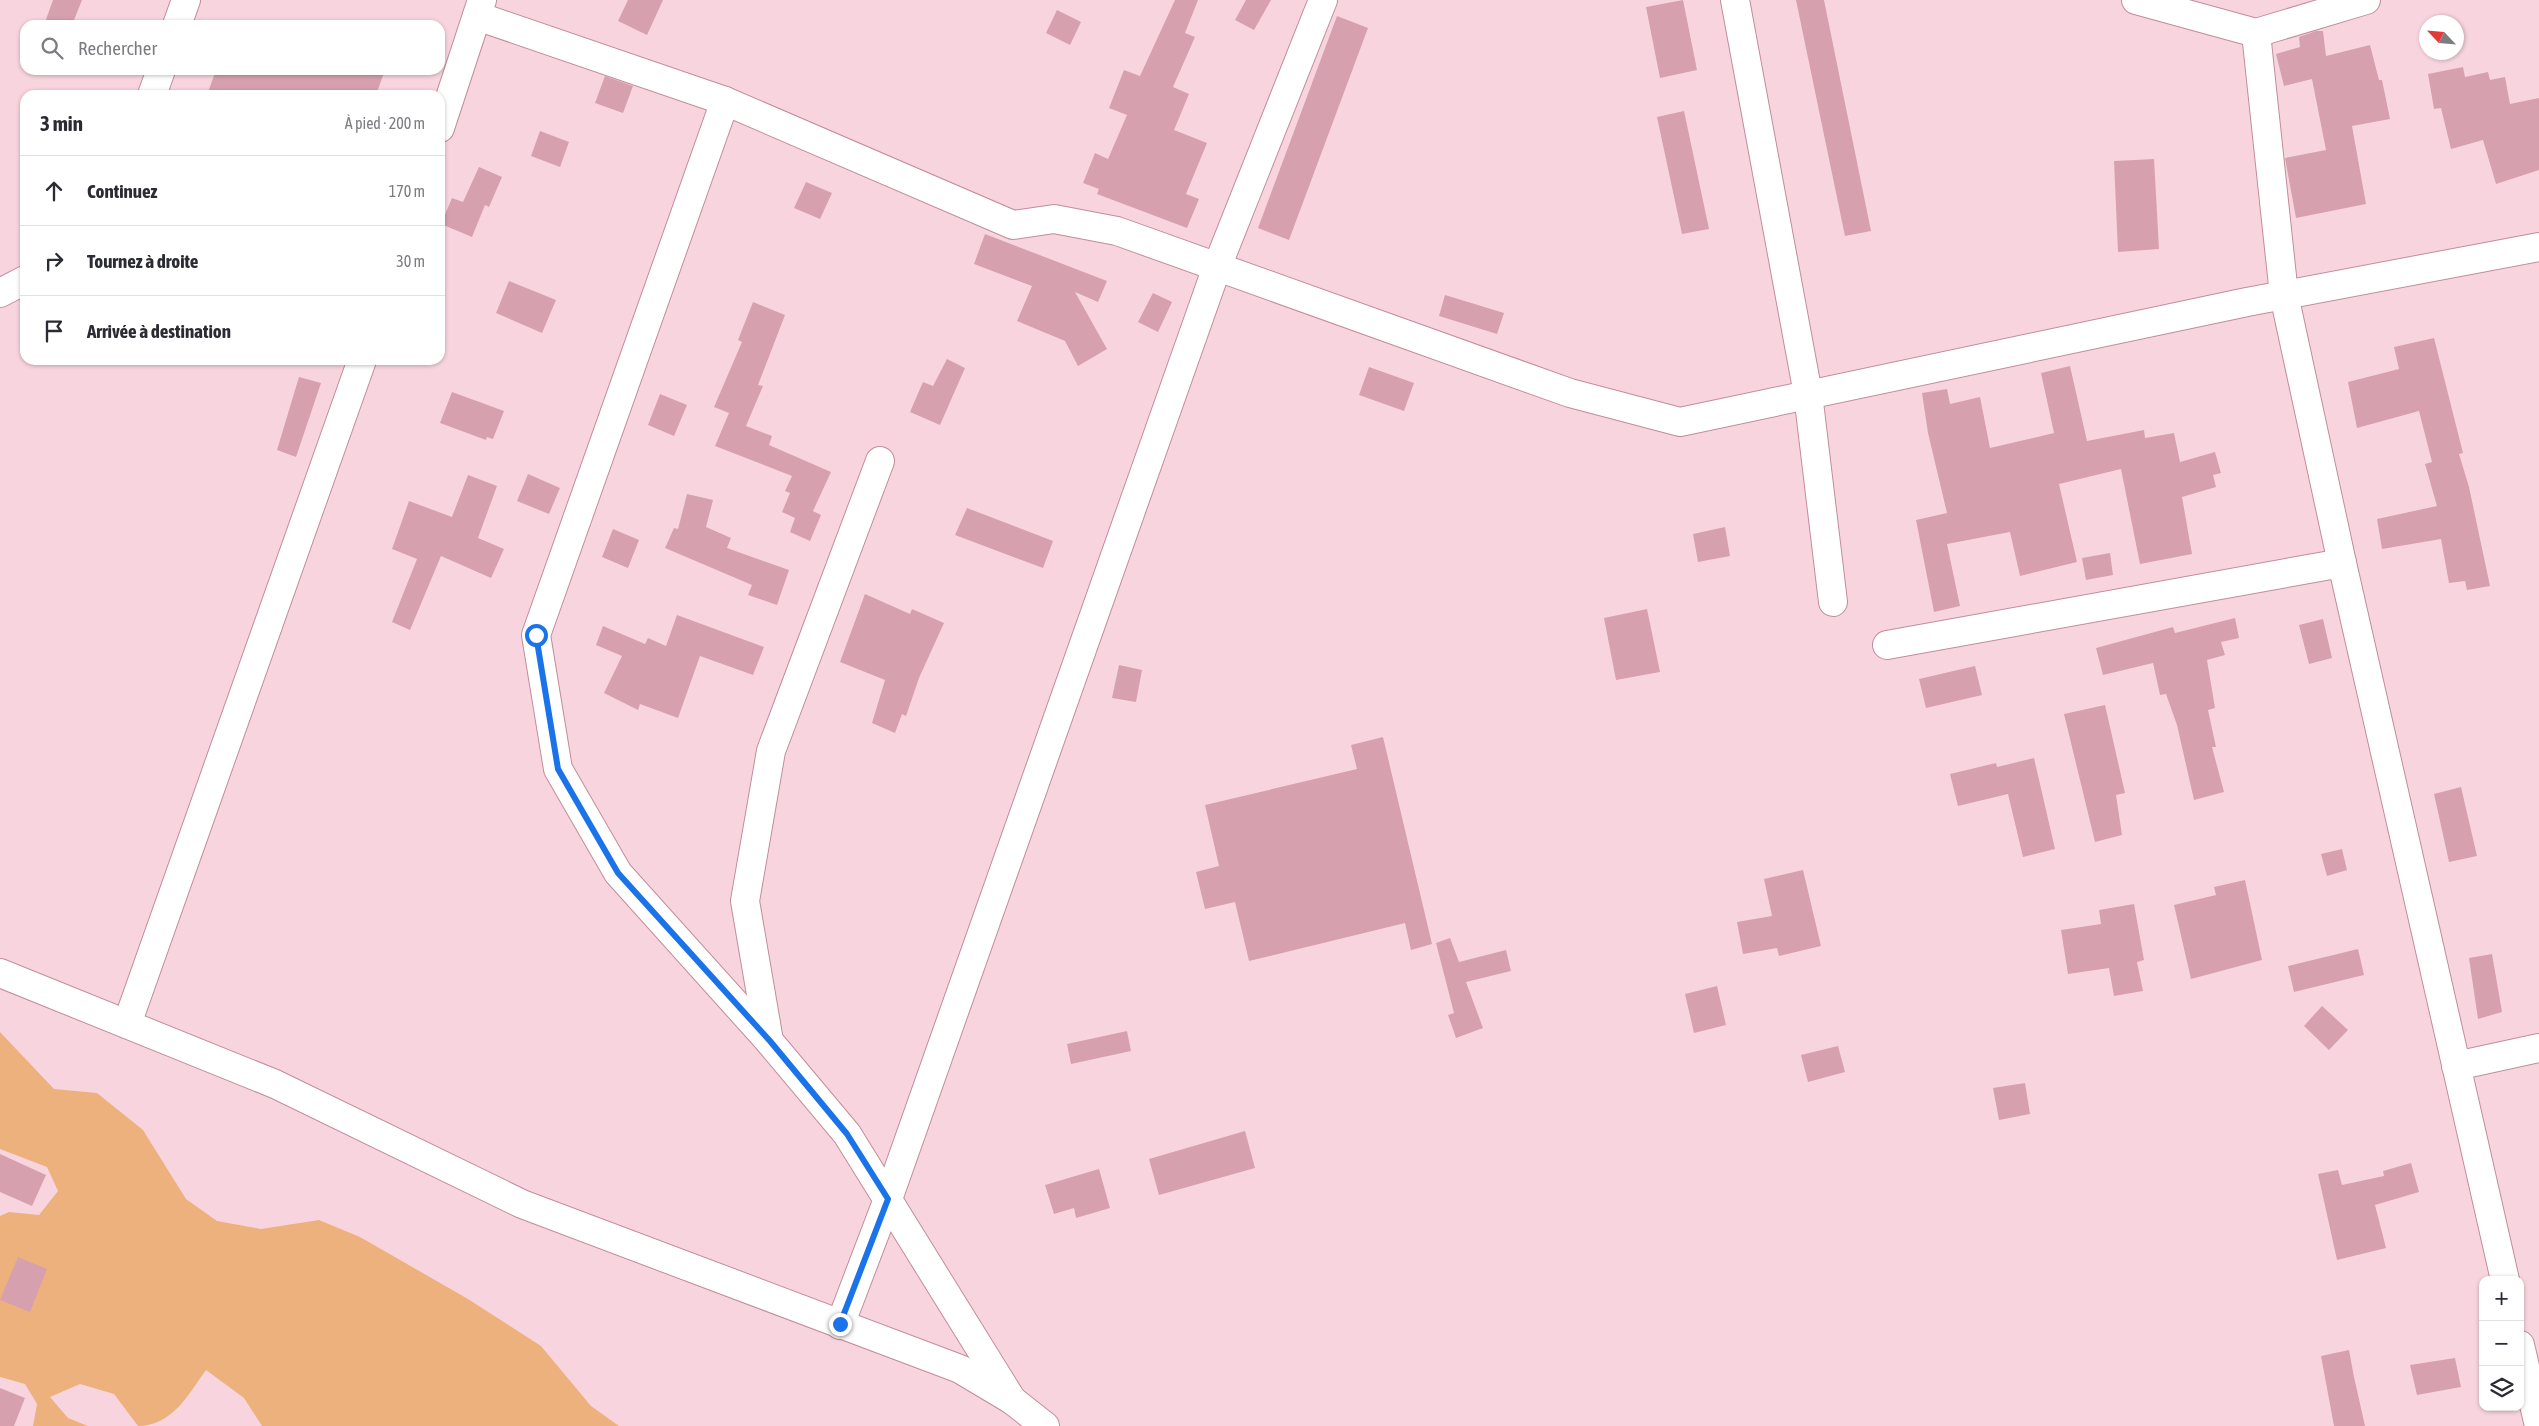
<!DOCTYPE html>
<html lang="fr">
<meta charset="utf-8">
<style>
:root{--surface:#fff;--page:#f7f7f7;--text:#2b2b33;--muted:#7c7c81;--line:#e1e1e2}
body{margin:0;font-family:"Asap Condensed",sans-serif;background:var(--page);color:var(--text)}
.controls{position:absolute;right:15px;bottom:15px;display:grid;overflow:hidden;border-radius:10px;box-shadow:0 1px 4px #0004}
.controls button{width:45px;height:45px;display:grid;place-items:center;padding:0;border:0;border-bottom:1px solid var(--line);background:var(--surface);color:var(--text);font:25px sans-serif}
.compass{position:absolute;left:2419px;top:15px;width:45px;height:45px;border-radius:50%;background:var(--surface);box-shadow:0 1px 4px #0004;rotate:296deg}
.stop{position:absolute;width:15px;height:15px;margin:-11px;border:4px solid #1a73e8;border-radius:50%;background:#fff}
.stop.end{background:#1a73e8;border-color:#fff;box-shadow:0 1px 5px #0008}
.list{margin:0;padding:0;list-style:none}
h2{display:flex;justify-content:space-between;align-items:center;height:65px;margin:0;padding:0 20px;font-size:21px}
h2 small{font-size:16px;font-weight:400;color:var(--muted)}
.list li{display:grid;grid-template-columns:32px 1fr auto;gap:15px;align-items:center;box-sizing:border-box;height:70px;padding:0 20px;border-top:1px solid var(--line)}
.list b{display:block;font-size:19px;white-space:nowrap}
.list em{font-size:16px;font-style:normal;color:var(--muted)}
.icon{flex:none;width:28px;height:28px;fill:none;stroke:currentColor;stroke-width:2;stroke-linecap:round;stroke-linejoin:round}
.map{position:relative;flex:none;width:2539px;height:1426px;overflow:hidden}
.search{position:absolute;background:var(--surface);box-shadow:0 1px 4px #0004;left:20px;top:20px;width:425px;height:55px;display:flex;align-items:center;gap:12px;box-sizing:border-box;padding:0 18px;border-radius:15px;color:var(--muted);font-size:19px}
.panel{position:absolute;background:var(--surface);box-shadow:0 1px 4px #0004;left:20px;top:90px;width:425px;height:275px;border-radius:15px}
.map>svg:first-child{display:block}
.green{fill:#edb17e}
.building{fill:#d7a0af}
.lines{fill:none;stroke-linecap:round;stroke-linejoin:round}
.minor-casing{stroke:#c28c9b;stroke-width:30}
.minor{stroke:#fff;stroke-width:28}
.route{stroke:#1a73e8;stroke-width:6}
</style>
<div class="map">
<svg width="2539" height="1426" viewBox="0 0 2539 1426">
<rect width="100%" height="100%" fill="#f8d5de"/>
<!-- green -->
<path class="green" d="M 0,1032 L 54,1089 L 97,1093 L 143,1130 L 186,1199 L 217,1221 L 261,1229 L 319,1220 L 360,1237 L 468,1299 L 541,1346 L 591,1406 L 619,1426 L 262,1426 L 244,1398 L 206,1370 C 188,1395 172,1426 138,1426 L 114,1394 L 80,1384 L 50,1397 L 68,1418 L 88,1426 L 33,1426 L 37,1404 L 25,1384 L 0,1377 L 0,1216 L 9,1212 L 39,1215 L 58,1191 L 47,1167 L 0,1149 Z"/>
<!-- building -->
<g class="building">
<path d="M 53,0 L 82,0 L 72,25 L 44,25 Z"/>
<path d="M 628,0 L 663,0 L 647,35 L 618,21 Z"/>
<path d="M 1175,0 L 1198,0 L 1185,33 L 1195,37 L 1173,87 L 1189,94 L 1174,130 L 1207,143 L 1186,194 L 1199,199 L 1187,228 L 1097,194 L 1099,189 L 1083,183 L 1095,153 L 1108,159 L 1127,115 L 1109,108 L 1124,70 L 1140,76 Z"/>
<path d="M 1246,0 L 1271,0 L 1254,30 L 1235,20 Z"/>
<path d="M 1683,0 L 1697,70 L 1660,78 L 1646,7 Z"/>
<path d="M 1796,0 L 1824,0 L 1871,231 L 1845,236 Z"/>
<path d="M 1057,10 L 1081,22 L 1070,45 L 1046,33 Z"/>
<path d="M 1337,16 L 1368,28 L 1289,240 L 1258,228 Z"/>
<path d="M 2316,31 L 2323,31 L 2326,56 L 2370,45 L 2379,80 L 2382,80 L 2390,119 L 2352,126 L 2366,204 L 2296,218 L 2285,158 L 2326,150 L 2312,79 L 2284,86 L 2276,54 L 2300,47 L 2299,37 Z"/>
<path d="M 2463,67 L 2465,77 L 2488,72 L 2490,80 L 2505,77 L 2510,104 L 2539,98 L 2539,170 L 2496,184 L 2483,140 L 2451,149 L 2441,108 L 2434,109 L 2428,74 Z"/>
<path d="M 216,70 L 385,70 L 376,95 L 207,95 Z"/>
<path d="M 605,76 L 633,86 L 623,113 L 595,103 Z"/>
<path d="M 1684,111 L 1709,229 L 1682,234 L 1657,117 Z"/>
<path d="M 540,131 L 569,142 L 560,167 L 531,156 Z"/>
<path d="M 2154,159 L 2159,249 L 2118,252 L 2114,161 Z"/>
<path d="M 479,167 L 502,177 L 489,207 L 485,205 L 472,237 L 441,224 L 452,198 L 463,202 Z"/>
<path d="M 806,182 L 832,193 L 820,219 L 794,208 Z"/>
<path d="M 985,234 L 1107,281 L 1098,302 L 1075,292 L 1107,349 L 1078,366 L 1065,341 L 1017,321 L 1032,286 L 974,264 Z"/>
<path d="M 509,281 L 556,300 L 542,333 L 496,313 Z"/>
<path d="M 1153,293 L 1172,302 L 1158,332 L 1138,322 Z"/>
<path d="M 1445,295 L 1504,313 L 1497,334 L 1439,316 Z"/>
<path d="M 753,302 L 785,315 L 758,385 L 763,386 L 746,426 L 772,436 L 769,445 L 831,472 L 813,511 L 821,515 L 810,541 L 790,532 L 795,518 L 782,512 L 790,493 L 785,491 L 792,476 L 715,446 L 729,413 L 714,407 L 742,342 L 738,340 Z"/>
<path d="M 2434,338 L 2463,453 L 2459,454 L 2469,487 L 2490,586 L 2467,590 L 2465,581 L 2449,583 L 2441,539 L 2382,549 L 2377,519 L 2437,506 L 2425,464 L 2432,462 L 2419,411 L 2357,428 L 2348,382 L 2399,369 L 2394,347 Z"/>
<path d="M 947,359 L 965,368 L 940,425 L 910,412 L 923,382 L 933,386 Z"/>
<path d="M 2070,366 L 2087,441 L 2144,430 L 2145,438 L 2174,433 L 2180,462 L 2215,452 L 2221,473 L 2213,475 L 2216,487 L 2182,497 L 2192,554 L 2140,564 L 2121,469 L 2059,484 L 2077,562 L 2020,576 L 2010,532 L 1947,544 L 1960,606 L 1934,612 L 1916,520 L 1947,513 L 1928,433 L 1922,393 L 1947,389 L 1950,404 L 1980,397 L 1990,448 L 2054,433 L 2041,373 Z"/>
<path d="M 1369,367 L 1414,383 L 1404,411 L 1359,395 Z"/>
<path d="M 299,377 L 321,383 L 296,457 L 277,450 Z"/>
<path d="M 452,392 L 504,411 L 493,439 L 487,437 L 486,440 L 440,423 Z"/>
<path d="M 660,394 L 687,405 L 674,436 L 648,425 Z"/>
<path d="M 528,474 L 560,488 L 549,514 L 517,501 Z"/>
<path d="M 468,475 L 497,486 L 478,538 L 504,549 L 491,578 L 441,556 L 410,630 L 392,622 L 417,559 L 392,549 L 409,501 L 452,517 Z"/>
<path d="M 687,494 L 713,500 L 706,527 L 731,538 L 727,548 L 789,570 L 777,605 L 748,595 L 752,585 L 665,548 L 674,528 L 678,529 Z"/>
<path d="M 967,508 L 1053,541 L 1043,568 L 955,535 Z"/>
<path d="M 1725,527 L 1730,556 L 1698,562 L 1693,534 Z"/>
<path d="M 613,529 L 639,540 L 628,568 L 602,557 Z"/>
<path d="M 2110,553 L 2113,575 L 2086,580 L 2082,558 Z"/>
<path d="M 865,594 L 910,614 L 912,609 L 944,623 L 919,678 L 906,716 L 902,714 L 895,733 L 872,723 L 885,680 L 840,662 Z"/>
<path d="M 1647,609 L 1660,672 L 1616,680 L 1604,618 Z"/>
<path d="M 677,615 L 764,647 L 753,675 L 700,656 L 678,718 L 640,704 L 638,710 L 604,693 L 622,656 L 596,645 L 603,626 L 645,644 L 648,638 L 666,646 Z"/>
<path d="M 2235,618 L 2239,638 L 2221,642 L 2225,655 L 2207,660 L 2215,708 L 2208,710 L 2216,747 L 2212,747 L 2224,792 L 2194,800 L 2177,725 L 2166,694 L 2160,695 L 2153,663 L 2103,675 L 2096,648 L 2173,627 L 2175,633 Z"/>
<path d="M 2323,619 L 2332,658 L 2309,664 L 2299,625 Z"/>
<path d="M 1119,665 L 1142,670 L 1136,702 L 1112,698 Z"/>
<path d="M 1975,666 L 1982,695 L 1926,708 L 1919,679 Z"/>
<path d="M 2105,705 L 2125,793 L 2116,795 L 2122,835 L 2095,842 L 2064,714 Z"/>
<path d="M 1383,737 L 1432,944 L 1411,950 L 1405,923 L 1249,961 L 1235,902 L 1205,909 L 1196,872 L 1219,866 L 1205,805 L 1357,769 L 1351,745 Z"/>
<path d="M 2034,758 L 2055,849 L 2023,857 L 2008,794 L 1958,806 L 1950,774 L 1996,763 L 1997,767 Z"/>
<path d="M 2461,787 L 2477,856 L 2449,862 L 2434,794 Z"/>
<path d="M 2342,849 L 2347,870 L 2327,876 L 2321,854 Z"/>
<path d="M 1803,870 L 1821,946 L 1779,956 L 1777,948 L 1743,954 L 1737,922 L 1772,916 L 1764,879 Z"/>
<path d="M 2245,880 L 2262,960 L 2191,979 L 2174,905 L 2216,895 L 2214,887 Z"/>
<path d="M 2134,904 L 2144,960 L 2137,962 L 2143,991 L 2114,996 L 2109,968 L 2068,974 L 2061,930 L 2101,924 L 2099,910 Z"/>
<path d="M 1450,938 L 1459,962 L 1506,950 L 1511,971 L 1466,982 L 1483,1028 L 1456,1038 L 1448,1015 L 1454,1013 L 1436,943 Z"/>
<path d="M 2358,949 L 2364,975 L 2294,992 L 2288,966 Z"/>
<path d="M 2492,954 L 2502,1012 L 2478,1019 L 2469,958 Z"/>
<path d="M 1717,986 L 1726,1025 L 1694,1033 L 1685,994 Z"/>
<path d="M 2322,1006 L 2348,1030 L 2329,1050 L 2304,1026 Z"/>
<path d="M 1127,1031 L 1131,1051 L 1071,1064 L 1067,1044 Z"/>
<path d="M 1838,1046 L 1845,1072 L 1808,1082 L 1801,1055 Z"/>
<path d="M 2025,1083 L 2030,1114 L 1999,1120 L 1993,1088 Z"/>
<path d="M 1245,1131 L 1255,1168 L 1159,1195 L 1149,1159 Z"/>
<path d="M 0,1154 L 46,1175 L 32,1206 L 0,1192 Z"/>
<path d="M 2411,1163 L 2419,1192 L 2375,1205 L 2386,1248 L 2337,1260 L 2318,1174 L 2338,1170 L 2342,1185 L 2384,1176 L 2383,1171 Z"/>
<path d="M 1099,1169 L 1110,1208 L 1076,1218 L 1074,1208 L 1054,1214 L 1045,1185 Z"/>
<path d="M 18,1257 L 47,1269 L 30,1312 L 0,1300 Z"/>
<path d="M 2349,1350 L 2354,1377 L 2365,1426 L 2334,1426 L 2321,1356 Z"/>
<path d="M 2455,1358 L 2461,1387 L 2417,1395 L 2410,1365 Z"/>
<path d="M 0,1388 L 25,1398 L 14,1426 L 0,1426 Z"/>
</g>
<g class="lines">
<defs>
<g id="minor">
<path d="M 1735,0 L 1808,394 L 1833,602"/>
<path d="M 2136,0 L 2256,33 L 2366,0"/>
<path d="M 477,16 L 725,101 L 1013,225 L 1054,219 L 1117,231 L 1570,393 L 1680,422 L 2247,302 L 2539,247"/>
<path d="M 177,25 L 186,0"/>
<path d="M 2256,33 L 2284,295 L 2342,563 L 2505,1280"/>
<path d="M 152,95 L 161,70"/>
<path d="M 725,101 L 536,635 L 558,769 L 618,873 L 769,1041 L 847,1134 L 1012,1400"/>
<path d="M 440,128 L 482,0"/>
<path d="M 0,293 L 25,280"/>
<path d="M 1887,645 L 2342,563"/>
<path d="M 0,973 L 275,1084 L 522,1204 L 960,1369 L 1012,1400 L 1045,1426"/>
<path d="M 127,1024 L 362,360"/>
<path d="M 769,1041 L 745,901 L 771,751 L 880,461"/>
<path d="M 2456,1066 L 2539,1048"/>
<path d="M 840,1325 L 888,1199 L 1217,267 L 1323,0"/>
<path d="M 2520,1345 L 2539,1426"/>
</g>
</defs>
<!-- minor casing -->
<use href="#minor" class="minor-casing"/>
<!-- minor -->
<use href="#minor" class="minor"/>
</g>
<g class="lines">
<!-- route -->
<path class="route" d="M 536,635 L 558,769 L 618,873 L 770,1041 L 847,1134 L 888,1199 L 840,1324"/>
</g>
</svg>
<div class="controls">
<button>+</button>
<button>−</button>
<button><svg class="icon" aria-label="layers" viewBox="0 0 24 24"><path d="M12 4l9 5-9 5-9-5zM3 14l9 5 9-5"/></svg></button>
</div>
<svg class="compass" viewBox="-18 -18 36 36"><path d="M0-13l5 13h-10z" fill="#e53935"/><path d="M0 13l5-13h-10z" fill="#7c7c81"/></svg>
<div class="stop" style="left:536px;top:635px"></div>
<div class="stop end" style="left:840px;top:1324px"></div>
<div class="search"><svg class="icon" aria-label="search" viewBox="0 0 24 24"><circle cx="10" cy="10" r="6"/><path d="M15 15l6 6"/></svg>Rechercher</div>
<section class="panel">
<h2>3 min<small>À pied · 200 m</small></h2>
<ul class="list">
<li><svg class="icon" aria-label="ahead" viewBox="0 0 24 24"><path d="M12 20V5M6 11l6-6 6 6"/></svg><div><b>Continuez</b></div><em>170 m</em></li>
<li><svg class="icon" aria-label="right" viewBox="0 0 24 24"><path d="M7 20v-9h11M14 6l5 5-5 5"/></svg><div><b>Tournez à droite</b></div><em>30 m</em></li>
<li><svg class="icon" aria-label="arrive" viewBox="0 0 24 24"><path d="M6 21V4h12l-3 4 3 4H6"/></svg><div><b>Arrivée à destination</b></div></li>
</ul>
</section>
</div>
